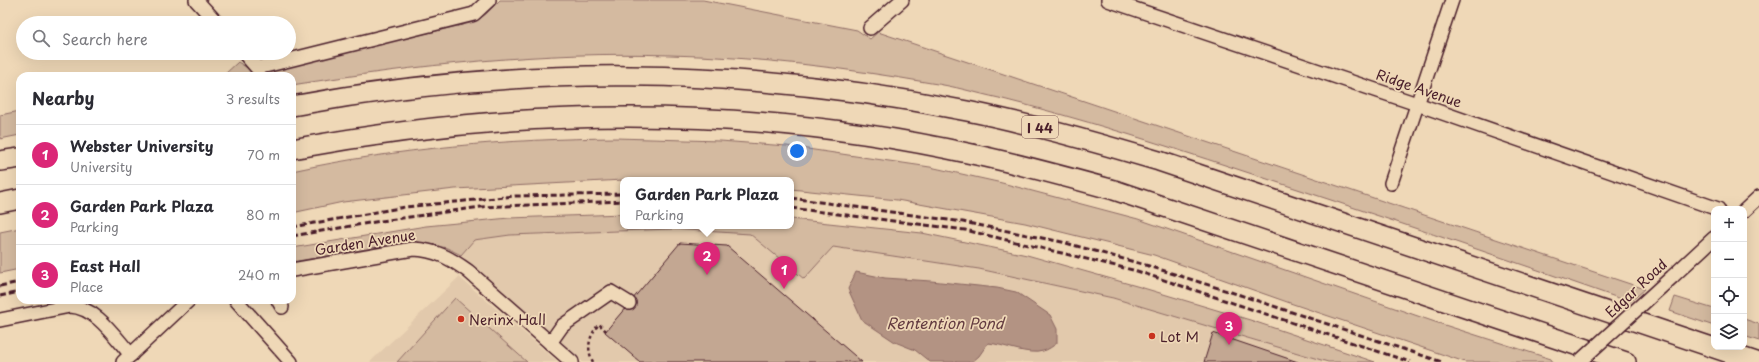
<!DOCTYPE html>
<meta charset="utf-8">
<style>
:root{--surface:#fff;--page:#f2f2f3;--text:#2b2b33;--muted:#7c7c81;--line:#e1e1e2;--accent:#db2777}
body{margin:0;font-family:"Playpen Sans",sans-serif;background:var(--page);color:var(--text)}
.controls{position:absolute;right:12px;bottom:12px;display:grid;overflow:hidden;border-radius:8px;box-shadow:0 4px 16px #0002}
.controls button{width:36px;height:36px;display:grid;place-items:center;padding:0;border:0;border-bottom:1px solid var(--line);background:var(--surface);color:var(--text);font:20px sans-serif}
.you{position:absolute;left:797px;top:151px;width:14px;height:14px;margin:-10px;border:3px solid #fff;border-radius:50%;background:#1a73e8;box-shadow:0 0 0 6px #1a73e833}
.badge{display:grid;place-items:center;width:26px;height:26px;border-radius:50%;background:var(--accent);color:#fff;font-size:13px;font-weight:700}
.pin{position:absolute;translate:-50% -33px;filter:drop-shadow(0 1px 2px #0008)}
.pin::after{content:'';position:absolute;top:21px;width:14px;height:12px;background:inherit;clip-path:polygon(0 0,100% 0,50% 100%)}
.popup{position:absolute;left:620px;top:177px;width:174px;height:52px;box-sizing:border-box;display:grid;place-content:center;border-radius:8px;background:var(--surface);filter:drop-shadow(0 1px 3px #0005);font-size:13px;white-space:nowrap;color:var(--muted)}
.popup b{font-size:15px;color:var(--text)}
.popup::after{content:'';position:absolute;left:50%;top:100%;margin-left:-8px;border:8px solid transparent;border-top-color:var(--surface)}
.list{margin:0;padding:0;list-style:none}
h2{display:flex;justify-content:space-between;align-items:center;height:52px;margin:0;padding:0 16px;font-size:17px}
h2 small{font-size:13px;font-weight:400;color:var(--muted)}
.list li{display:grid;grid-template-columns:26px 1fr auto;gap:12px;align-items:center;box-sizing:border-box;height:60px;padding:0 16px;border-top:1px solid var(--line)}
.list b{display:block;font-size:15px;white-space:nowrap}
.list p{margin:0;font-size:13px;white-space:nowrap;color:var(--muted)}
.list em{font-size:13px;font-style:normal;color:var(--muted)}
.icon{flex:none;width:22px;height:22px;fill:none;stroke:currentColor;stroke-width:2;stroke-linecap:round;stroke-linejoin:round}
.map{position:relative;flex:none;width:1759px;height:362px;overflow:hidden}
.search{position:absolute;background:var(--surface);box-shadow:0 4px 16px #0002;left:16px;top:16px;width:280px;height:44px;display:flex;align-items:center;gap:10px;box-sizing:border-box;padding:0 14px;border-radius:22px;color:var(--muted);font-size:15px}
.panel{position:absolute;background:var(--surface);box-shadow:0 4px 16px #0002;left:16px;top:72px;width:280px;height:232px;border-radius:12px}
.map>svg:first-child{display:block}
.built{fill:#e2c9ac}
.green{fill:#d4baa0;stroke:#8f6c66}
.water{fill:#b39383;stroke:#896560}
.building{fill:#c3a792;stroke:#4a1f2b}
.lines{fill:none;stroke-linecap:round;stroke-linejoin:round}
.minor-casing{stroke:#4a1f2b;stroke-width:16}
.highway-casing{stroke:#4a1f2b;stroke-width:22}
.path{stroke:#4a1f2b;stroke-width:2.5;stroke-dasharray:3 3;stroke-linecap:butt}
.minor{stroke:#efd8b7;stroke-width:13}
.highway{stroke:#efd8b7;stroke-width:19}
.rail{stroke:#4a1f2b;stroke-width:3;stroke-dasharray:6 3;stroke-linecap:butt}
.minor-bridge-casing{stroke:#4a1f2b;stroke-width:16;stroke-linecap:butt}
.minor-bridge{stroke:#efd8b7;stroke-width:13}
.poi-dot{fill:#c8321e;stroke:#efd8b7;stroke-width:1.5}
.labels{text-anchor:middle;dominant-baseline:central;stroke-width:3.5;stroke-linejoin:round;paint-order:stroke}
.shield{fill:#efd8b7;stroke:#7c5655;stroke-width:1}
.shield-label{font-size:13px;font-weight:bold;fill:#4a1f2b}
.street-label{font-size:14px;fill:#4a1f2b;stroke:#efd8b7}
.poi-label{font-size:14px;fill:#4a1f2b;stroke:#efd8b7;text-anchor:start}
.water-label{font-size:15px;font-style:italic;fill:#643c41;stroke:#efd8b7}
</style>
<div class="map">
<svg width="1759" height="362" viewBox="0 0 1759 362">
<rect width="100%" height="100%" fill="#efd8b7"/>
<filter id="ink" filterUnits="userSpaceOnUse"><feTurbulence type="fractalNoise" baseFrequency=".025" numOctaves="2"/><feDisplacementMap in="SourceGraphic" scale="8" xChannelSelector="R" yChannelSelector="G"/><feConvolveMatrix kernelMatrix="1 2 1 2 8 2 1 2 1" color-interpolation-filters="sRGB"/></filter>
<g filter="url(#ink)">
<!-- built -->
<g class="built">
<path d="M 671,229 L 750,234 L 804,279 L 833,247 L 979,269 L 1113,298 L 1328,362 L 583,362 L 461,255 L 474,240 L 510,235 Z"/>
<path d="M 459,277 L 558,362 L 370,362 Z"/>
</g>
<!-- green -->
<g class="green">
<path d="M 500,0 L 703,0 L 857,30 L 870,39 L 878,32 L 1645,289 L 1630,302 C 1499,256 1368,212 1237,169 C 1158,143 1079,118 999,98 C 976,93 954,86 931,83 C 845,68 758,57 670,55 C 544,51 417,65 292,85 L 292,76 L 212,76 L 225,74 L 238,62 L 252,71 L 264,71 L 475,22 L 486,14 Z"/>
<path d="M 20,111 L 20,135 L 0,139 L 0,115 Z"/>
<path d="M 616,138 L 720,141 L 787,146 L 930,167 L 1002,183 L 1138,219 L 1435,322 L 1551,359 L 1553,362 L 1465,362 L 1290,303 L 1154,255 L 1025,223 L 897,200 L 791,189 L 791,180 L 623,180 L 455,189 L 343,202 L 292,213 L 292,171 C 399,148 507,139 616,138 Z"/>
<path d="M 623,214 L 623,226 L 791,226 L 791,219 L 922,233 L 1027,255 L 1140,287 L 1250,320 L 1375,362 L 1328,362 L 1113,298 L 979,269 L 833,247 L 804,279 L 750,234 L 671,229 L 510,235 L 474,240 L 461,255 L 447,248 L 413,241 L 292,262 L 292,248 L 426,226 L 509,218 Z"/>
<path d="M 20,228 L 20,269 L 0,273 L 0,232 Z"/>
<path d="M 1675,297 L 1714,309 L 1714,326 L 1670,311 Z"/>
<path d="M 455,298 L 527,362 L 397,362 Z"/>
<path d="M 1744,319 L 1759,324 L 1759,341 L 1744,336 Z"/>
</g>
<!-- water -->
<path class="water" d="M 856,272 L 885,278 L 931,281 L 997,288 L 1016,292 L 1050,315 L 1057,329 L 1057,343 C 1053,346 1048,350 1043,351 C 1029,356 1003,344 988,343 L 979,356 L 972,362 L 930,362 L 915,350 L 895,342 L 862,320 L 848,289 Z"/>
<!-- building -->
<g class="building">
<path d="M 680,243 L 727,246 L 862,362 L 640,362 L 605,332 Z"/>
<path d="M 1213,333 L 1298,362 L 1204,362 Z"/>
</g>
<g class="lines">
<defs>
<g id="minor">
<path d="M 196,0 L 217,23"/>
<path d="M 1108,0 L 1417,104 L 1718,209"/>
<path d="M 870,28 L 902,0"/>
<path d="M 244,53 L 257,68 L 474,14 L 489,0"/>
<path d="M 1391,183 L 1452,0"/>
<path d="M 1744,211 L 1759,197"/>
<path d="M 292,270 L 413,249 C 436,250 450,258 468,271 L 572,362"/>
<path d="M 1672,277 L 1714,238"/>
<path d="M 236,300 L 291,362"/>
<path d="M 278,300 L 282,307"/>
<path d="M 0,320 L 70,306 C 96,307 115,337 131,355"/>
<path d="M 550,343 L 562,326 L 611,292 L 629,303"/>
<path d="M 123,362 L 189,300"/>
</g>
<g id="highway">
<path d="M 292,106 C 514,64 745,66 967,111 C 1032,124 1095,142 1159,161 L 1756,362"/>
<path d="M 292,149 C 518,107 747,104 972,154 C 1020,164 1067,177 1114,190 L 1626,362"/>
<path d="M 0,161 L 20,158"/>
<path d="M 0,203 L 20,199"/>
</g>
</defs>
<!-- minor casing -->
<use href="#minor" class="minor-casing"/>
<!-- highway casing -->
<use href="#highway" class="highway-casing"/>
<!-- path -->
<path class="path" d="M 593,362 C 586,348 589,336 599,324 L 606,331"/>
<!-- minor -->
<use href="#minor" class="minor"/>
<!-- highway -->
<use href="#highway" class="highway"/>
<!-- rail -->
<g class="rail">
<path d="M 791,198 L 963,222 L 1062,242 L 1149,266 L 1237,294 L 1442,362"/>
<path d="M 791,208 L 965,230 L 1137,271 L 1410,362"/>
<path d="M 292,227 L 405,207 L 515,196 L 623,194"/>
<path d="M 292,236 L 381,221 L 481,207 L 623,201"/>
<path d="M 0,286 L 20,282"/>
<path d="M 0,296 L 20,292"/>
</g>
<defs>
<path id="minor-bridge" d="M 1579,362 L 1672,277"/>
</defs>
<!-- minor-bridge casing -->
<use href="#minor-bridge" class="minor-bridge-casing"/>
<!-- minor-bridge -->
<use href="#minor-bridge" class="minor-bridge"/>
</g>
</g>
<!-- markers -->
<g class="poi-dot">
<circle cx="461" cy="319" r="4"/>
<circle cx="1152" cy="336" r="4"/>
</g>
<g class="labels">
<!-- shield labels -->
<rect class="shield" x="1022" y="116" width="36" height="22" rx="3"/>
<g class="shield-label">
<text x="1040" y="127">I 44</text>
</g>
<!-- street labels -->
<g class="street-label">
<text transform="translate(1419 88) rotate(19)">Ridge Avenue</text>
<text transform="translate(365 242) rotate(-9)">Garden Avenue</text>
<text transform="translate(1636 288) rotate(-43)">Edgar Road</text>
</g>
<!-- poi labels -->
<g class="poi-label">
<text x="469" y="319">Nerinx Hall</text>
<text x="1160" y="336">Lot M</text>
</g>
<!-- water labels -->
<g class="water-label">
<text x="945" y="322">Rentention Pond</text>
</g>
</g>
</svg>
<div class="controls">
<button>+</button>
<button>−</button>
<button><svg class="icon" aria-label="locate" viewBox="0 0 24 24"><circle cx="12" cy="12" r="6"/><path d="M12 2v4M12 18v4M2 12h4M18 12h4"/></svg></button>
<button><svg class="icon" aria-label="layers" viewBox="0 0 24 24"><path d="M12 4l9 5-9 5-9-5zM3 14l9 5 9-5"/></svg></button>
</div>
<div class="you"></div>
<div class="pin badge" style="left:784px;top:289px">1</div>
<div class="pin badge" style="left:707px;top:275px">2</div>
<div class="popup"><b>Garden Park Plaza</b>Parking</div>
<div class="pin badge" style="left:1229px;top:345px">3</div>
<div class="search"><svg class="icon" aria-label="search" viewBox="0 0 24 24"><circle cx="10" cy="10" r="6"/><path d="M15 15l6 6"/></svg>Search here</div>
<section class="panel">
<h2>Nearby<small>3 results</small></h2>
<ul class="list">
<li><span class="badge">1</span><div><b>Webster University</b><p>University</p></div><em>70 m</em></li>
<li><span class="badge">2</span><div><b>Garden Park Plaza</b><p>Parking</p></div><em>80 m</em></li>
<li><span class="badge">3</span><div><b>East Hall</b><p>Place</p></div><em>240 m</em></li>
</ul>
</section>
</div>
